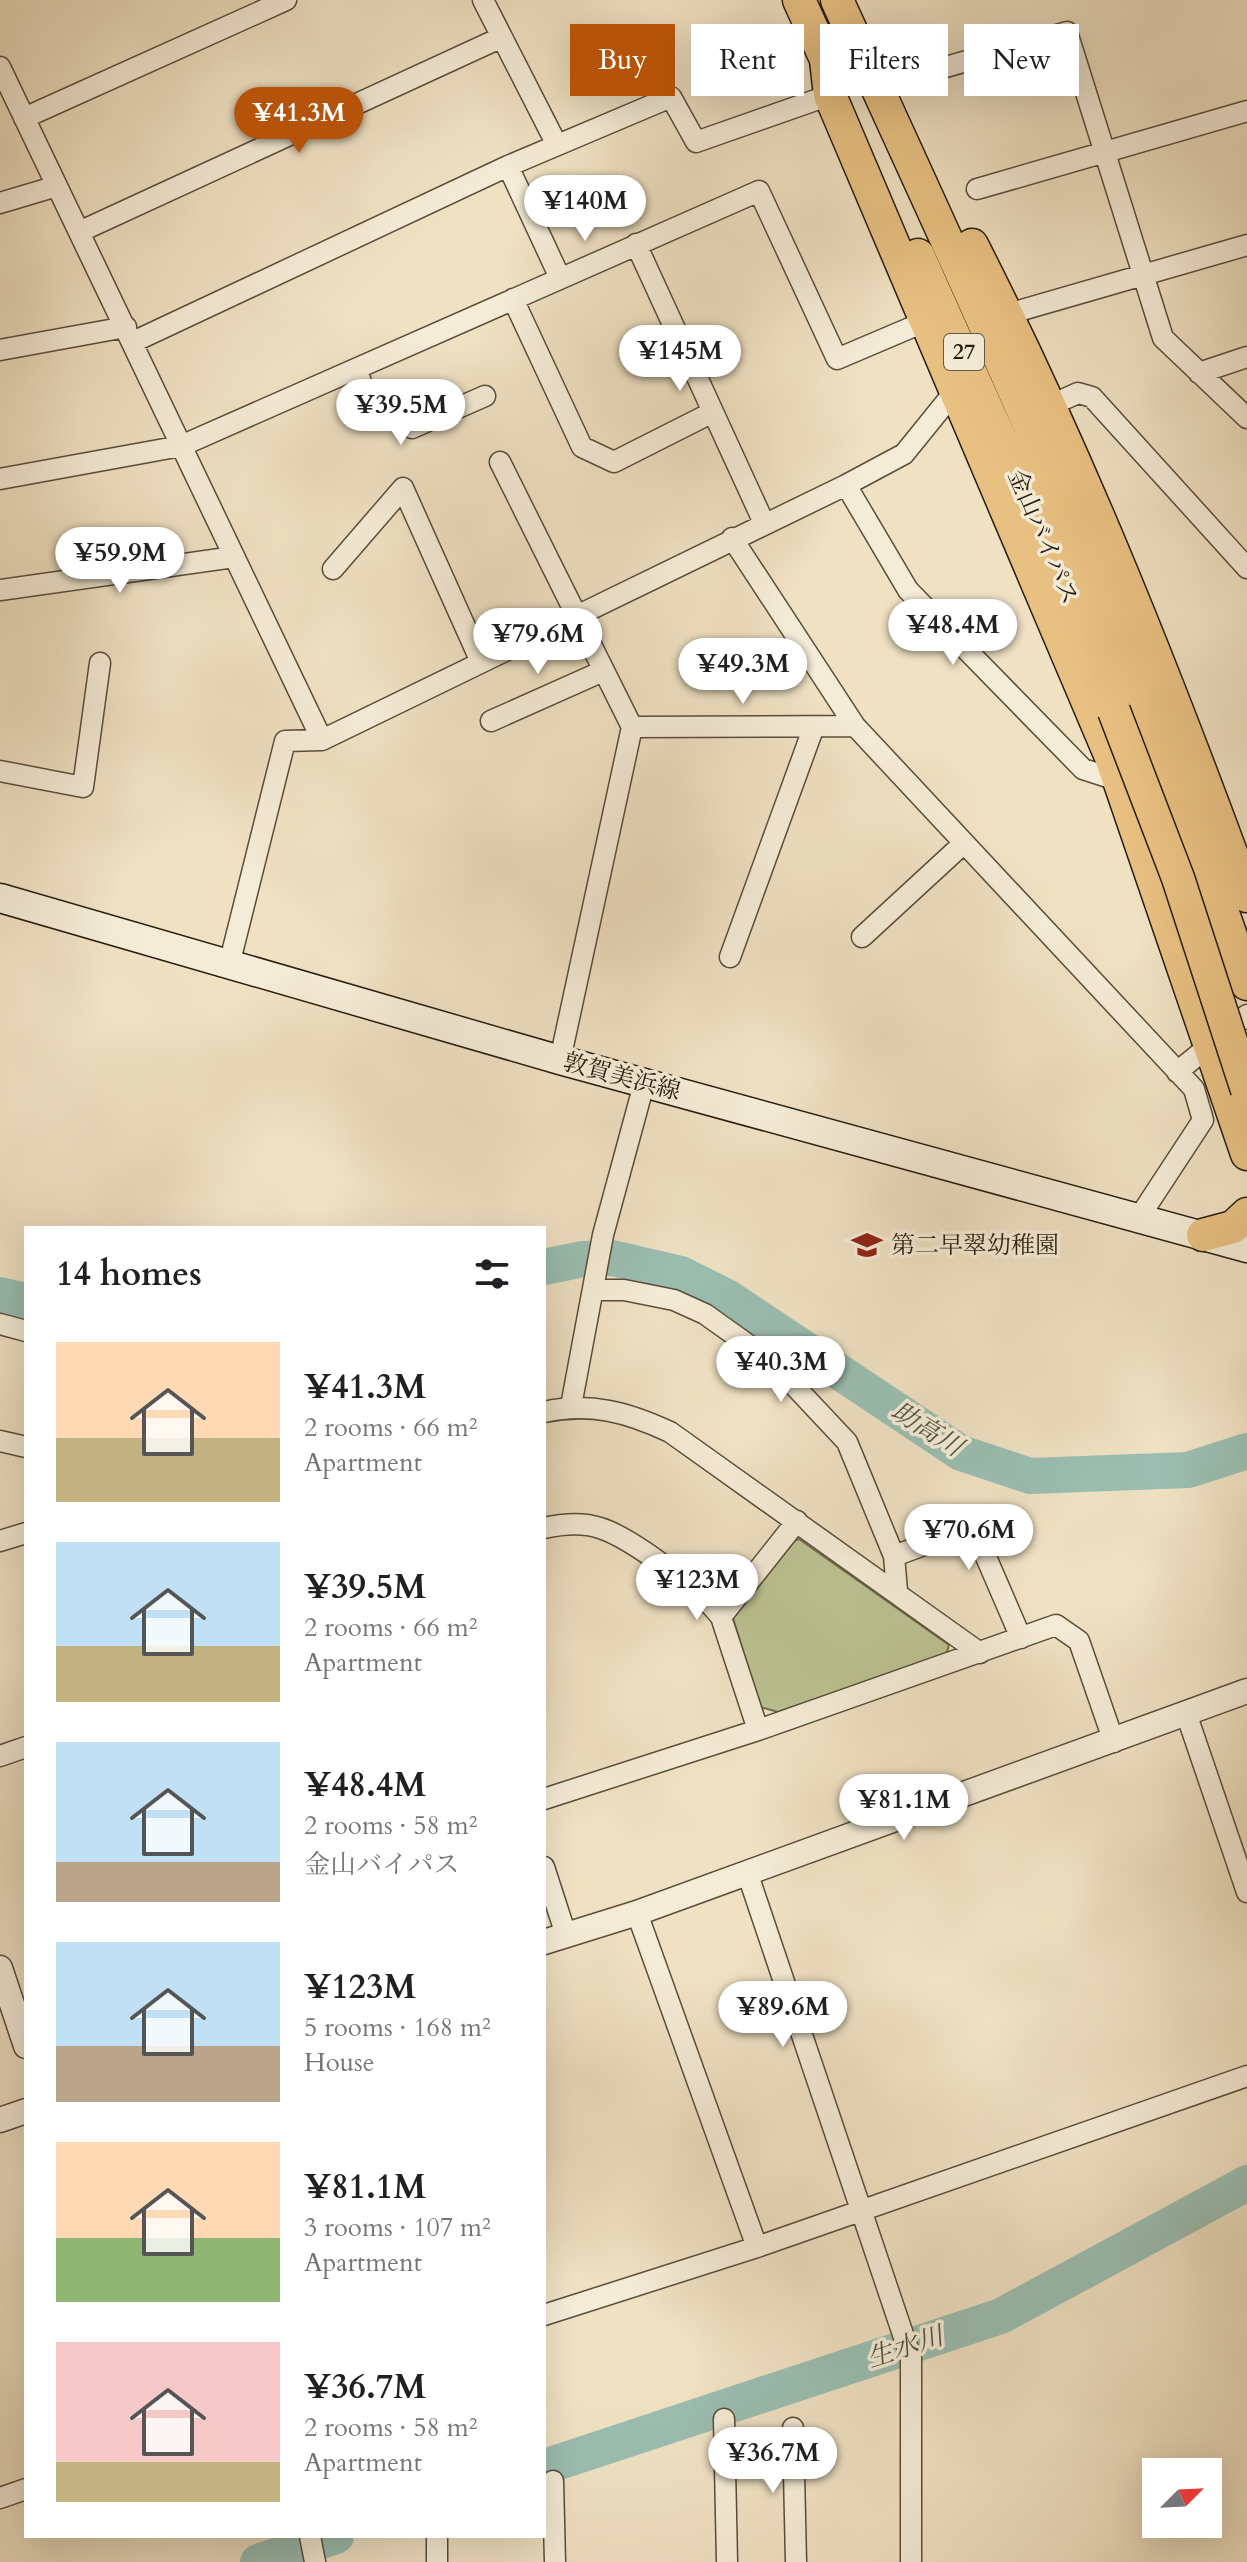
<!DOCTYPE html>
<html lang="en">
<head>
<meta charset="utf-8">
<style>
  :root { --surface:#fff; --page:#f2f2f2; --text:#202124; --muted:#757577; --accent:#b45309 }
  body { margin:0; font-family:Cardo,"Noto Serif JP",serif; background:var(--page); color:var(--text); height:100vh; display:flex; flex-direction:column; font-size:30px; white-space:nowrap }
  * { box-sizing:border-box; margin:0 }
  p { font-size:26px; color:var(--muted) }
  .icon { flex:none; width:44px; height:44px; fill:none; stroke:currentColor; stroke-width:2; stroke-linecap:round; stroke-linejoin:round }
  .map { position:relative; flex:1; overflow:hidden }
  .drawer { position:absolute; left:24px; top:1226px; width:522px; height:1312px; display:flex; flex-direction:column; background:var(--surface); border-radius:0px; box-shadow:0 8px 32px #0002 }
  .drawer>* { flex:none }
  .hud { position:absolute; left:570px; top:24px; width:556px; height:72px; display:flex; gap:16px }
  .needle { width:52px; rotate:66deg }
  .controls { position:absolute; left:1142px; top:2458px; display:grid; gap:16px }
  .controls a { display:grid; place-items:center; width:80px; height:80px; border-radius:0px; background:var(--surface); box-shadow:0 8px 32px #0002; font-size:40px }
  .price { position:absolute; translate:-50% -68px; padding:0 18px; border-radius:28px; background:#fff; color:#222; font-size:26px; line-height:52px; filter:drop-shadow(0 2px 4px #0008) }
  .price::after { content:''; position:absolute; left:50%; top:48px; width:24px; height:18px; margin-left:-12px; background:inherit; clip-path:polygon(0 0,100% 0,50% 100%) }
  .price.selected { background:var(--accent); color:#fff }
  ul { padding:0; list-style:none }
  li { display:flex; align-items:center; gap:24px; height:200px; padding:0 32px }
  li span { display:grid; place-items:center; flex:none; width:224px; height:160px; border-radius:0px; color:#555 }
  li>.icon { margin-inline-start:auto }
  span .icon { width:96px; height:96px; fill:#fffc; stroke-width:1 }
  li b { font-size:34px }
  h2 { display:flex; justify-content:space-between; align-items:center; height:96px; padding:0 32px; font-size:34px }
  .tag { padding:0 28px; border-radius:0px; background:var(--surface); box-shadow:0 8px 32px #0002; font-size:28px; line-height:72px }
  .tag.selected { background:var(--accent); color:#fff }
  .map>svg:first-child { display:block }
  .green { fill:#bbc292; stroke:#716f50; stroke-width:2 }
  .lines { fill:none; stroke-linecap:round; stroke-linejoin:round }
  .river { stroke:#9abeb1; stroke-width:36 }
  .minor-casing { stroke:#594d3b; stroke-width:23 }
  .tertiary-casing { stroke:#594d3b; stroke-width:27 }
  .secondary-casing { stroke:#271c0e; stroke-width:31 }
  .trunk-casing { stroke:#271c0e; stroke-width:35 }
  .minor { stroke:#f5ecd7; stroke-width:20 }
  .tertiary { stroke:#f5ecd7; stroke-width:24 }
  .secondary { stroke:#f5ecd7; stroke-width:28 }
  .trunk { stroke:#e8c081; stroke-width:32 }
  .trunk-bridge-casing { stroke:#271c0e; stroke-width:35; stroke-linecap:butt }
  .trunk-bridge { stroke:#e8c081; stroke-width:32 }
  .labels { text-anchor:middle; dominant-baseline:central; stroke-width:7; stroke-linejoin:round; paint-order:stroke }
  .shield { fill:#f5ecd7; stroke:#655a4a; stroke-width:2 }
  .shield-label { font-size:22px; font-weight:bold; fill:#271c0e }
  .street-label { font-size:24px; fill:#271c0e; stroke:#f5ecd7 }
  .poi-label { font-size:24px; fill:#271c0e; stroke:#f5ecd7; text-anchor:start }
  .water-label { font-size:26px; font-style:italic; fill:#4f5547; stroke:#f5ecd7 }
</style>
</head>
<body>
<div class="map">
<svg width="1247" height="2562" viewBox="0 0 1247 2562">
  <rect width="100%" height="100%" fill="#efe1c2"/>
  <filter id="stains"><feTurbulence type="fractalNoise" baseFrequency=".0025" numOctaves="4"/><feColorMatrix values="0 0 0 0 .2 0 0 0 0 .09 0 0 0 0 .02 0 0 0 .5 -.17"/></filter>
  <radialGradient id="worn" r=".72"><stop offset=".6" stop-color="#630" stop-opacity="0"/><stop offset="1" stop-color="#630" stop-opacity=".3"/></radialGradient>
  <path class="green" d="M799 1539 949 1645 946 1655 778 1712 760 1707 733 1618 788 1543Z"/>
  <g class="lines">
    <path class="river" d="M544 1267 583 1259 612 1258 681 1274 727 1297 961 1453 1030 1476 1188 1470 1247 1451
      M0 1295 26 1301
      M544 2467 1001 2316 1247 2183
      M258 2562 336 2536"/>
    <g class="minor-casing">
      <path id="minor" d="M483 0 557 145
        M0 67 322 740
        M887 84 1067 32 1163 338 1247 418
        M24 118 286 0
        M508 166 560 278
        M977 189 1247 111
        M0 203 57 186
        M79 232 500 38
        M636 244 764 523
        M513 299 582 447 614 462 713 412
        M1008 314 1247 245
        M133 342 508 166 671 97 696 142 830 95
        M0 350 126 327
        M357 371 370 406 412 428 485 396
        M1199 373 1247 357
        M1049 406 1078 393 1092 397 1247 568
        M500 462 632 727 560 1060
        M0 479 181 446 759 191 837 359 924 322
        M846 485 908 590 1083 769 1120 781
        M732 538 855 726 1194 1089 1203 1120 1140 1216
        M333 569 403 488 481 662
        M0 590 234 557
        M491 721 603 671
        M632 727 855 726
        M0 771 83 787 100 663
        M862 937 963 844
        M730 957 813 729
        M229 965 285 741 322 740 846 485 904 454 955 391
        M1177 1072 1247 1015
        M594 1290H624L674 1300 705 1314 771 1361 847 1442 894 1556 897 1591
        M0 1324 26 1331
        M571 1406 603 1235 644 1084
        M544 1412C590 1402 627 1412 670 1432L980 1653
        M0 1441 26 1447
        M544 1528C562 1524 582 1522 600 1528 632 1538 700 1590 721 1617L797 1521
        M0 1541 26 1533
        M894 1556 973 1527 1021 1638
        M721 1617 758 1730
        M1186 1713 1247 1892
        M0 1756 26 1747
        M544 1799 758 1730 1056 1625 1079 1641 1114 1742
        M544 1867 566 1935
        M747 1872 911 2358V2562
        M637 1913 757 2247
        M544 2315 757 2247 1247 2076
        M724 2419 727 2562
        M793 2428 796 2562
        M553 2481 555 2562
        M0 2498 26 2489
        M310 2536 315 2562
        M437 2536V2562"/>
    </g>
    <g class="tertiary-casing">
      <path id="tertiary" d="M544 1942 637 1913 1247 1691
        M0 1968 26 2046
        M0 2120 26 2111"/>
    </g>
    <g class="secondary-casing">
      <path id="secondary" d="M0 898 560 1060 1247 1248"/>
    </g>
    <g class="trunk-casing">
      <path id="trunk" d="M799 0 835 79
        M837 0C985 324 1136 645 1247 984
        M826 60 830 95 1111 757 1247 1154
        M972 245C1079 455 1166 675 1247 896
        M918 255 1063 579 1112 705
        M1203 1235 1233 1227 1247 1214"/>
    </g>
    <use href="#minor" class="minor"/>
    <use href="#tertiary" class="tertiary"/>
    <use href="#secondary" class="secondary"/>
    <use href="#trunk" class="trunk"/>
    <g class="trunk-bridge-casing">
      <path id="trunk-bridge" d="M1114 711 1178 878 1247 1090"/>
    </g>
    <use href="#trunk-bridge" class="trunk-bridge"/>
  </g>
  <defs>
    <g id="school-bare" transform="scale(2.4)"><path d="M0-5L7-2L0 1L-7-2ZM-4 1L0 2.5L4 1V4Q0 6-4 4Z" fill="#8f2418" stroke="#f5ecd7" stroke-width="2.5" paint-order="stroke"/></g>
  </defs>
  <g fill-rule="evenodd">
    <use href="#school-bare" x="867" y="1245"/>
  </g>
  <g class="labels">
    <rect class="shield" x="944" y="334" width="40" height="36" rx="6"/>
    <g class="shield-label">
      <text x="964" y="352">27</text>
    </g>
    <g class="street-label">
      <text transform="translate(1043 537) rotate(67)">金山バイパス</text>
      <text transform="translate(622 1077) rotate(15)">敦賀美浜線</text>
    </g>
    <g class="poi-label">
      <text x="891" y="1245">第二早翠幼稚園</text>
    </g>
    <g class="water-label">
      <text transform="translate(927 1429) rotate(32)">助高川</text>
      <text transform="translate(905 2347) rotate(-18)">生水川</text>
    </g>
  </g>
  <rect width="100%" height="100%" filter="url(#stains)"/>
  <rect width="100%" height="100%" fill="url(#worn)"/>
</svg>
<div class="controls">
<a><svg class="needle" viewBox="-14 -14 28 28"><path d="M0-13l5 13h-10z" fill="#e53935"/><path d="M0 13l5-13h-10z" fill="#757577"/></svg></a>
</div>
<b class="price selected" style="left:299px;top:155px">¥41.3M</b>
<b class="price" style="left:585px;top:243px">¥140M</b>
<b class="price" style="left:680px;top:393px">¥145M</b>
<b class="price" style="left:401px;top:447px">¥39.5M</b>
<b class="price" style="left:120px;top:595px">¥59.9M</b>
<b class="price" style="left:953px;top:667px">¥48.4M</b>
<b class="price" style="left:538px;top:676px">¥79.6M</b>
<b class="price" style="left:743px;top:706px">¥49.3M</b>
<b class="price" style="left:781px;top:1404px">¥40.3M</b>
<b class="price" style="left:969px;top:1572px">¥70.6M</b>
<b class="price" style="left:697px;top:1622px">¥123M</b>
<b class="price" style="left:904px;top:1842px">¥81.1M</b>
<b class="price" style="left:783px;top:2049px">¥89.6M</b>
<b class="price" style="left:773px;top:2495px">¥36.7M</b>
<div class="hud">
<a class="tag selected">Buy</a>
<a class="tag">Rent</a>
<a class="tag">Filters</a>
<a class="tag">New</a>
</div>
<section class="drawer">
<h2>14 homes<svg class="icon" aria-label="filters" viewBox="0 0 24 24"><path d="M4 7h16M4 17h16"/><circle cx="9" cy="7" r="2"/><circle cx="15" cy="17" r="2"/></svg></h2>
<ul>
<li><span style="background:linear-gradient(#ffd9b3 60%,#c2b280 0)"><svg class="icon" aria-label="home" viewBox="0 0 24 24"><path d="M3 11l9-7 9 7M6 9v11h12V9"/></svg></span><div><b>¥41.3M</b><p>2 rooms · 66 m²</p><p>Apartment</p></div></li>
<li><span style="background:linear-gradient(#bfe0f5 65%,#c2b280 0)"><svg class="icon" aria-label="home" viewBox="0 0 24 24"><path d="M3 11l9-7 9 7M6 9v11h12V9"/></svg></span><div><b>¥39.5M</b><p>2 rooms · 66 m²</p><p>Apartment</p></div></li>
<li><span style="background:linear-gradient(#bfe0f5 75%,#b9a48a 0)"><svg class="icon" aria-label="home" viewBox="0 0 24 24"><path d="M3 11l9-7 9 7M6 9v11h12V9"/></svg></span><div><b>¥48.4M</b><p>2 rooms · 58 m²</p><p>金山バイパス</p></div></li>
<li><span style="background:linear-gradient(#bfe0f5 65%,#b9a48a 0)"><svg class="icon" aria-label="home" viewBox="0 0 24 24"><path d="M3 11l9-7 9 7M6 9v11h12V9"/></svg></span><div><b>¥123M</b><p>5 rooms · 168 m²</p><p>House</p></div></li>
<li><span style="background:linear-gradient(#ffd9b3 60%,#8fb573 0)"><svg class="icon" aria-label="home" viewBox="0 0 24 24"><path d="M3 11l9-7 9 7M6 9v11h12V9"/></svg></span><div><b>¥81.1M</b><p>3 rooms · 107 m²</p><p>Apartment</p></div></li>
<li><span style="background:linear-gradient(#f6c9c9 75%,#c2b280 0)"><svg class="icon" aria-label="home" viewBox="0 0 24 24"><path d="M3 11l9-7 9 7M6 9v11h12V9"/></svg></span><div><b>¥36.7M</b><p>2 rooms · 58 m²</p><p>Apartment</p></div></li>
</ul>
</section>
</div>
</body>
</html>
